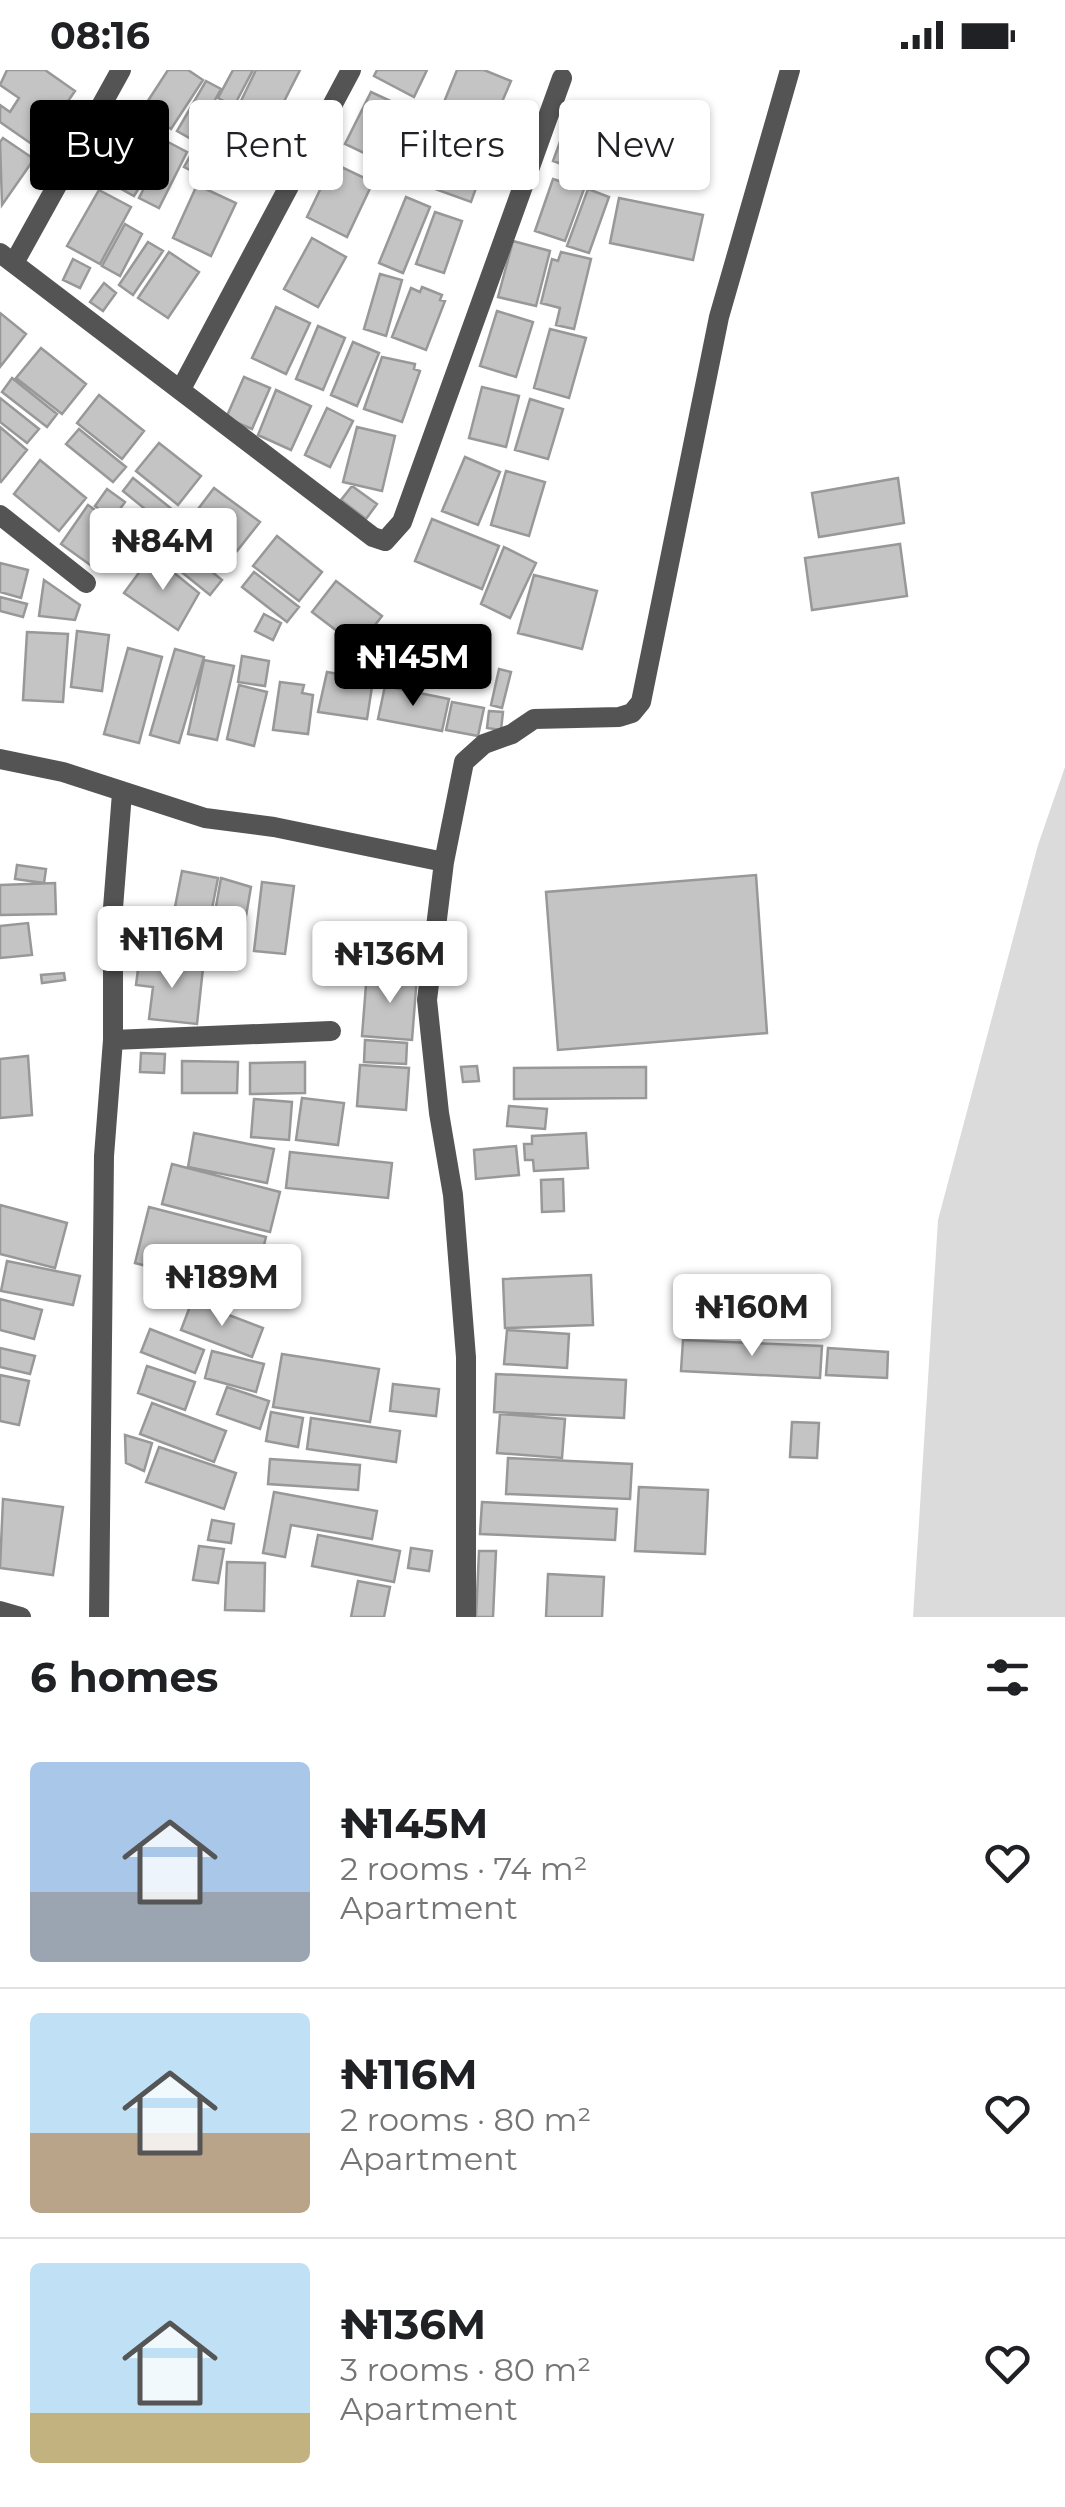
<!DOCTYPE html>
<html lang="en">
<head>
<meta charset="utf-8">
<style>
  :root { --surface:#fff; --page:#f2f2f2; --text:#202124; --muted:#757577; --line:#e0e0e0; --accent:#000 }
  body { margin:0; font-family:Montserrat,sans-serif; background:var(--page); color:var(--text); height:100vh; display:flex; flex-direction:column; font-size:38px; white-space:nowrap }
  * { box-sizing:border-box; margin:0 }
  p { font-size:32px; color:var(--muted) }
  .icon { flex:none; width:55px; height:55px; fill:none; stroke:currentColor; stroke-width:2; stroke-linecap:round; stroke-linejoin:round }
  .map { position:relative; height:1547px; overflow:hidden }
  .sheet { display:flex; flex-direction:column; background:var(--surface); flex:1 }
  .sheet>* { flex:none }
  .guide { position:absolute; left:30px; top:30px; width:1005px; height:90px; display:flex; gap:20px }
  .price { position:absolute; translate:-50% -85px; padding:0 22px; border-radius:10px; background:#fff; color:#222; font-size:32px; line-height:65px; filter:drop-shadow(0 2px 5px #0008) }
  .price::after { content:''; position:absolute; left:50%; top:60px; width:30px; height:22px; margin-left:-15px; background:inherit; clip-path:polygon(0 0,100% 0,50% 100%) }
  .price.current { background:var(--accent); color:#fff }
  ul { padding:0; list-style:none }
  li { display:flex; align-items:center; gap:30px; height:250px; padding:0 30px }
  li+li { border-top:2px solid var(--line) }
  li span { display:grid; place-items:center; flex:none; width:280px; height:200px; border-radius:10px; color:#555 }
  li>.icon { margin-inline-start:auto }
  span .icon { width:120px; height:120px; fill:#fffc; stroke-width:1 }
  li b { font-size:42px }
  h2 { display:flex; justify-content:space-between; align-items:center; height:120px; padding:0 30px; font-size:42px }
  .chip { padding:0 35px; border-radius:10px; background:var(--surface); box-shadow:0 2px 8px #0004; font-size:35px; line-height:90px }
  .chip.current { background:var(--accent); color:#fff }
  .status { display:flex; justify-content:space-between; align-items:center; height:70px; padding:0 50px; background:var(--surface); direction:ltr }
  .status svg { height:28px; fill:currentColor }
  .map>svg:first-child { display:block }
  .green { fill:#dbdbdb }
  .building { fill:#c4c4c4; stroke:#989898; stroke-width:2.5 }
  .lines { fill:none; stroke-linecap:round; stroke-linejoin:round }
  .minor { stroke:#545454; stroke-width:20 }
</style>
</head>
<body>
<div class="status"><b>08:16</b><svg viewBox="0 0 49 12"><path d="M0 12V9h3v3zM5 12V6h3v6zM10 12V3h3v9zM15 12V0h3v12zM26 1h20v11H26zM47 4h2v5h-2z"/></svg></div>
<div class="map">
<svg width="1065" height="1547" viewBox="0 0 1065 1547">
  <rect width="100%" height="100%" fill="#fff"/>
  <path class="green" d="M1065 697V1547H913L938 1150 1038 775Z"/>
  <path class="building" d="M7 0H45L75 21 36 77 0 52V35L10 42 19 28 0 15Z
    M168 0H188L203 10 171 59 142 40Z
    M233 0H253L234 36 218 28Z
    M256 0H300L274 51 240 33Z
    M377 0H427L414 27 374 6Z
    M457 0H484L511 11 489 62 440 42Z
    M206 11 221 19 193 70 177 61Z
    M371 22 408 39 383 92 345 74Z
    M220 33 239 44 204 107 184 97Z
    M573 36 609 49 589 104 553 91Z
    M612 49 630 56 609 118 590 112Z
    M241 50 272 69 242 116 211 97Z
    M131 53 167 73 134 126 96 105 104 88 113 91Z
    M433 58 490 79 471 132 413 111Z
    M3 68 34 89 2 135 0 72Z
    M168 72 187 82 159 138 139 128Z
    M333 93 373 112 347 167 307 147Z
    M553 109 584 119 565 171 535 161Z
    M197 115 236 133 211 186 173 168Z
    M588 119 609 127 589 183 567 176Z
    M99 120 131 137 100 194 67 176Z
    M406 127 430 137 403 203 379 193Z
    M619 128 703 145 693 190 610 173Z
    M435 142 462 151 444 203 416 194Z
    M125 154 142 164 120 206 102 196Z
    M312 168 346 187 318 237 284 219Z
    M513 171 550 181 536 236 498 227Z
    M148 172 163 181 133 225 119 215Z
    M169 182 199 202 168 248 138 228Z
    M561 182 591 189 574 259 556 255 560 238 541 233 552 189 558 191Z
    M73 189 90 198 80 218 63 210Z
    M380 204 402 210 386 266 364 259Z
    M104 213 116 223 103 241 90 232Z
    M422 217 442 225 440 230 445 231 426 280 392 267 411 218 420 222Z
    M276 237 310 253 286 304 252 288Z
    M497 241 533 252 516 307 480 296Z
    M0 243 26 264 0 297Z
    M318 256 345 268 323 320 296 309Z
    M550 259 586 268 569 328 534 318Z
    M353 272 379 283 357 336 331 325Z
    M41 278 86 314 62 344 16 308Z
    M382 287 415 294 414 299 420 301 402 352 364 339Z
    M244 307 270 318 252 359 226 348Z
    M12 308 57 344 47 357 2 322Z
    M482 317 519 326 506 377 469 368Z
    M276 320 311 336 291 380 258 365Z
    M99 325 144 361 122 389 77 353Z
    M0 328 39 359 27 373 0 352Z
    M530 329 563 339 548 389 515 380Z
    M327 338 353 351 330 397 305 385Z
    M0 357 27 380 1 412 0 411Z
    M357 357 395 366 382 421 343 412Z
    M79 359 126 397 113 412 66 374Z
    M159 373 201 406 178 435 136 401Z
    M465 387 500 402 478 455 442 441Z
    M40 390 86 428 59 461 14 424Z
    M506 401 545 412 529 466 491 455Z
    M133 408 183 448 172 461 123 421Z
    M898 408 904 453 819 467 812 423Z
    M352 416 377 434 366 449 341 430Z
    M214 418 260 452 237 481 192 447Z
    M107 419 125 432 112 450 95 436Z
    M88 435 139 471 119 498 104 488 96 499 61 474Z
    M432 449 499 476 482 519 415 491Z
    M194 454 234 485 222 501 181 470Z
    M277 466 322 502 299 531 253 496Z
    M170 468 222 510 210 525 158 483Z
    M900 474 907 526 812 540 805 488Z
    M504 477 536 493 510 548 481 534Z
    M152 485 199 523 178 560 124 523Z
    M0 493 28 500 21 528 0 522Z
    M254 502 299 537 287 552 242 517Z
    M534 505 597 521 582 579 518 563Z
    M44 510 80 535 75 550 39 546Z
    M336 511 382 546 358 577 312 542Z
    M0 527 27 534 23 547 0 541Z
    M264 544 281 553 273 570 255 561Z
    M77 561 109 565 102 621 71 617Z
    M27 562 68 564 63 632 23 630Z
    M128 578 162 587 139 673 104 664Z
    M175 579 204 587 179 673 150 665Z
    M242 586 269 591 265 616 238 612Z
    M204 590 234 596 217 670 188 664Z
    M499 599 511 602 502 638 491 635Z
    M327 602 373 610 367 649 318 642Z
    M280 612 304 615 302 623 313 625 308 664 273 660Z
    M239 615 267 622 254 676 227 669Z
    M385 616 449 629 442 661 378 649Z
    M452 632 484 638 478 666 446 660Z
    M489 641 503 642 501 660 487 658Z
    M17 795 46 799 44 813 15 809Z
    M182 801 218 808 204 880 168 873Z
    M756 805 767 963 558 980 546 822Z
    M221 808 251 817 240 881 209 876Z
    M262 812 294 816 285 884 254 881Z
    M55 813 56 844 0 845V815Z
    M28 853 32 885 0 888V856Z
    M139 892 203 898 197 954 149 949 153 917 136 915Z
    M367 902 417 906 412 970 362 966Z
    M64 903 65 910 42 913 41 905Z
    M365 970 407 973 406 994 364 992Z
    M141 983 165 984 164 1003 140 1002Z
    M28 986 32 1045 0 1048V989Z
    M182 991 238 992 237 1023H182Z
    M305 992V1023L250 1024V993Z
    M360 995 409 998 406 1040 357 1036Z
    M477 996 479 1011 463 1012 461 997Z
    M646 997V1028L514 1029V998Z
    M302 1028 344 1033 338 1075 296 1070Z
    M254 1029 292 1032 289 1070 251 1067Z
    M509 1036 547 1039 545 1059 507 1056Z
    M194 1063 274 1079 267 1113 188 1097Z
    M586 1063 588 1098 534 1101 533 1090H525L524 1074H532V1066Z
    M516 1076 519 1105 476 1109 474 1080Z
    M290 1082 392 1093 388 1128 286 1118Z
    M172 1094 280 1122 270 1162 162 1134Z
    M563 1109 564 1141 542 1142 541 1110Z
    M0 1135 67 1153 55 1198 0 1184Z
    M149 1137 266 1167 252 1223 135 1193Z
    M7 1191 80 1206 73 1235 1 1221Z
    M591 1205 593 1255 505 1258 503 1209Z
    M0 1229 42 1240 34 1269 0 1260Z
    M192 1231 263 1258 252 1287 181 1260Z
    M150 1259 204 1280 195 1303 141 1282Z
    M507 1260 569 1264 567 1298 504 1294Z
    M683 1270 822 1276 820 1308 681 1301Z
    M0 1278 35 1286 30 1304 0 1297Z
    M828 1278 888 1282 887 1308 826 1305Z
    M212 1281 264 1294 256 1322 205 1308Z
    M282 1284 379 1299 370 1352 273 1337Z
    M147 1296 195 1312 185 1340 138 1323Z
    M496 1304 626 1310 624 1348 494 1342Z
    M0 1305 29 1311 19 1355 0 1351Z
    M393 1314 439 1319 436 1346 390 1341Z
    M227 1317 269 1331 260 1359 217 1344Z
    M152 1333 226 1361 214 1392 140 1364Z
    M271 1342 303 1348 298 1377 266 1371Z
    M500 1344 565 1349 562 1388 497 1383Z
    M311 1348 400 1361 396 1392 307 1379Z
    M792 1352 819 1353 817 1388 790 1387Z
    M125 1365 152 1373 144 1401 126 1393Z
    M159 1377 236 1403 224 1439 146 1412Z
    M508 1388 632 1394 630 1429 506 1424Z
    M270 1389 360 1395 358 1420 268 1414Z
    M639 1417 708 1420 705 1484 635 1481Z
    M274 1422 377 1441 372 1469 291 1455 285 1487 263 1483Z
    M3 1429 63 1437 53 1505 0 1498Z
    M482 1432 617 1439 615 1470 480 1464Z
    M212 1450 234 1454 231 1473 208 1470Z
    M318 1465 400 1481 394 1512 312 1496Z
    M199 1476 224 1479 218 1513 193 1510Z
    M411 1478 432 1481 429 1501 408 1498Z
    M479 1481H496L493 1547H476Z
    M227 1492 265 1493 264 1541 225 1540Z
    M548 1504 604 1507 602 1547H546Z
    M358 1511 390 1517 384 1547H351Z"/>
  <g class="lines">
    <path class="minor" d="M0 183 373 467 385 471 402 452 562 8
      M14 193 121 0
      M181 319 351 0
      M0 445 86 513
      M0 689 63 702 205 748 274 757 444 792 427 930 439 1043 453 1125 466 1287V1547
      M444 792 464 692 484 674 512 664 534 649 619 647 632 643 641 632 719 247 790 0
      M113 970 331 961
      M0 1541 21 1547
      M99 1547 104 1086 113 970V838L122 723"/>
  </g>
</svg>
<b class="price" style="left:163px;top:523px">₦84M</b>
<b class="price current" style="left:413px;top:639px">₦145M</b>
<b class="price" style="left:172px;top:921px">₦116M</b>
<b class="price" style="left:390px;top:936px">₦136M</b>
<b class="price" style="left:222px;top:1259px">₦189M</b>
<b class="price" style="left:752px;top:1289px">₦160M</b>
<div class="guide">
<a class="chip current">Buy</a>
<a class="chip">Rent</a>
<a class="chip">Filters</a>
<a class="chip">New</a>
</div>
</div>
<section class="sheet">
<h2>6 homes<svg class="icon" aria-label="filters" viewBox="0 0 24 24"><path d="M4 7h16M4 17h16"/><circle cx="9" cy="7" r="2"/><circle cx="15" cy="17" r="2"/></svg></h2>
<ul>
<li><span style="background:linear-gradient(#a9c7e8 65%,#9aa5b1 0)"><svg class="icon" aria-label="home" viewBox="0 0 24 24"><path d="M3 11l9-7 9 7M6 9v11h12V9"/></svg></span><div><b>₦145M</b><p>2 rooms · 74 m²</p><p>Apartment</p></div><svg class="icon" aria-label="heart" viewBox="0 0 24 24"><path d="M12 20l-8-8c-3-5 5-10 8-4 3-6 11-1 8 4z"/></svg></li>
<li><span style="background:linear-gradient(#bfe0f5 60%,#b9a48a 0)"><svg class="icon" aria-label="home" viewBox="0 0 24 24"><path d="M3 11l9-7 9 7M6 9v11h12V9"/></svg></span><div><b>₦116M</b><p>2 rooms · 80 m²</p><p>Apartment</p></div><svg class="icon" aria-label="heart" viewBox="0 0 24 24"><path d="M12 20l-8-8c-3-5 5-10 8-4 3-6 11-1 8 4z"/></svg></li>
<li><span style="background:linear-gradient(#bfe0f5 75%,#c2b280 0)"><svg class="icon" aria-label="home" viewBox="0 0 24 24"><path d="M3 11l9-7 9 7M6 9v11h12V9"/></svg></span><div><b>₦136M</b><p>3 rooms · 80 m²</p><p>Apartment</p></div><svg class="icon" aria-label="heart" viewBox="0 0 24 24"><path d="M12 20l-8-8c-3-5 5-10 8-4 3-6 11-1 8 4z"/></svg></li>
</ul>
</section>
</body>
</html>
